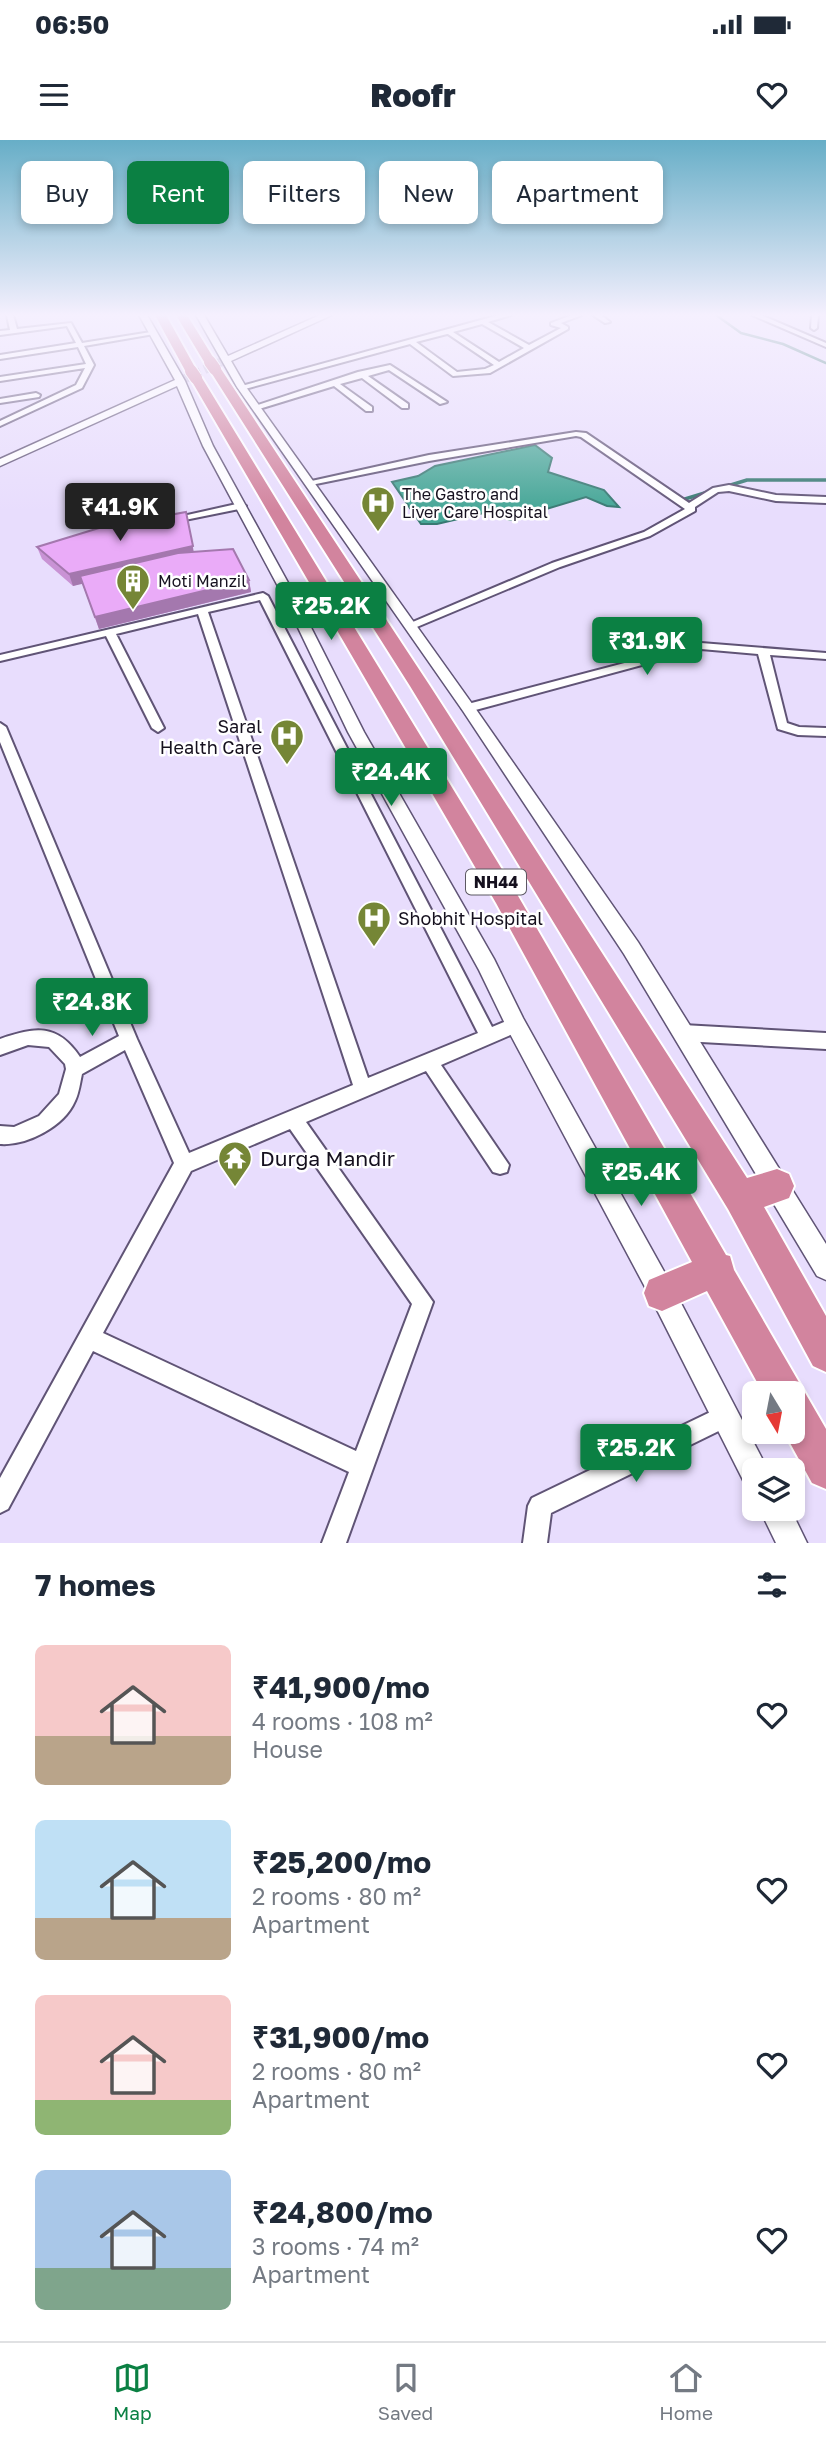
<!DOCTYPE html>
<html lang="en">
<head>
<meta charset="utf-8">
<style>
  :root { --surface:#fff; --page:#f2f2f3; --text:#1f2937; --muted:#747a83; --line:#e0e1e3; --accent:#0b8043 }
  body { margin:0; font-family:"Golos Text",sans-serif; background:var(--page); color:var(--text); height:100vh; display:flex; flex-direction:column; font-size:26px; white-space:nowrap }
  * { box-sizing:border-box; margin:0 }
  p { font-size:23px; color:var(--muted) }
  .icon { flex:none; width:38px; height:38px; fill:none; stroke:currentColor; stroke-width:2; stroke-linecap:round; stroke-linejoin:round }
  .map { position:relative; height:1403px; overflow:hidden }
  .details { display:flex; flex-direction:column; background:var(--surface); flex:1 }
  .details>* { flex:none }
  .top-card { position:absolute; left:21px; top:21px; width:784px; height:63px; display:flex; gap:14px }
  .needle { width:46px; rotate:170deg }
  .controls { position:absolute; left:742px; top:1241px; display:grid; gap:14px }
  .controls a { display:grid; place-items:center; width:63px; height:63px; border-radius:10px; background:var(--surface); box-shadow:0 4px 10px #0003; font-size:35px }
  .price { position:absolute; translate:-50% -60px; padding:0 16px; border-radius:7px; background:var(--accent); color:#fff; font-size:23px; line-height:46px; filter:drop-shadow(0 2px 4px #0008) }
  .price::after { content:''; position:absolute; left:50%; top:42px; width:21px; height:16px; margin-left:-10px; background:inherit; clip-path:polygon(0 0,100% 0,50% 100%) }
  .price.active { background:#222; color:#fff }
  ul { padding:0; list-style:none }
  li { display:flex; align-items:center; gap:21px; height:175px; padding:0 35px }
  li span { display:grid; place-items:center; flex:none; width:196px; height:140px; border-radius:10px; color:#555 }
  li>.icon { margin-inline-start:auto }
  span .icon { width:84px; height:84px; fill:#fffc; stroke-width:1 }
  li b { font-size:30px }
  h2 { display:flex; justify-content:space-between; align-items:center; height:84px; padding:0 35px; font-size:30px }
  .chip { padding:0 24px; border-radius:10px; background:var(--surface); box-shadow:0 4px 10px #0003; font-size:24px; line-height:63px }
  .chip.active { background:var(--accent); color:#fff }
  .status { display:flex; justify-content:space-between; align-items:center; height:49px; padding:0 35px; background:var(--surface); direction:ltr }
  .status svg { height:19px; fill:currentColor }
  header { display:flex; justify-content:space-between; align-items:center; height:91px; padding:0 35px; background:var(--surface); font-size:32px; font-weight:800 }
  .menu { display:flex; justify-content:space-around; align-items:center; height:98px; border-top:2px solid var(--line); background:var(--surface); font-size:19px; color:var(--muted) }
  .menu a { display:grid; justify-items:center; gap:4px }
  .menu .active { color:var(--accent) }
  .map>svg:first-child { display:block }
  .water { fill:#45a696; stroke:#377972; stroke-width:2 }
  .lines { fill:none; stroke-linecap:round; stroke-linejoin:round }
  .stream-far1 { stroke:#377972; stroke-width:2.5 }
  .stream { stroke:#377972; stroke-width:3.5 }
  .tertiary-tunnel { stroke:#c8bedc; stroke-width:9; stroke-dasharray:9 4.5; stroke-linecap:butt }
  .minor-casing { stroke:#605476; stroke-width:4 }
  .tertiary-casing { stroke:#605476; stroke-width:3 }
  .trunk-casing { stroke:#fff; stroke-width:4 }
  .minor { fill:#fff; fill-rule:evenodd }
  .tertiary { fill:#fff; fill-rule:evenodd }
  .trunk { fill:#d2849e; fill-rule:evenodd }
  .trunk-bridge-casing { stroke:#fff; stroke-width:14; stroke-linecap:butt }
  .trunk-bridge { stroke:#d2849e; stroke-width:12 }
  .wall { fill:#c993d5 }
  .shaded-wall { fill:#a478ae }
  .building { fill:#eaabf8; stroke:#a478ae; stroke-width:2 }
  .labels { text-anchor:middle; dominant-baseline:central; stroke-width:5; stroke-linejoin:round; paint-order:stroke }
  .far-poi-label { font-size:16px; fill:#15101e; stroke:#fff; text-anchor:start }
  .shield { fill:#fff; stroke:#5b5862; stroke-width:2 }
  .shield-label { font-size:16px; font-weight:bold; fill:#15101e }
  .poi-label { font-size:18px; fill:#15101e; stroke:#fff; text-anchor:end }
  .near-poi-label { font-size:21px; fill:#15101e; stroke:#fff; text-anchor:start }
</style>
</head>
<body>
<div class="status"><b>06:50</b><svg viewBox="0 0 49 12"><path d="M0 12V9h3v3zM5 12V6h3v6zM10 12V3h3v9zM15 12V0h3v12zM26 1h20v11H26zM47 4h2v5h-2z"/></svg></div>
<header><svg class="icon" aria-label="menu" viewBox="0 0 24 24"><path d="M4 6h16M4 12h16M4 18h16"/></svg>Roofr<svg class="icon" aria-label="heart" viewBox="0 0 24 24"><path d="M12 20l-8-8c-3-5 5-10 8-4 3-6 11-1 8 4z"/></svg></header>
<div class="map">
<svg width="826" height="1403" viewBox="0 0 826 1403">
  <rect width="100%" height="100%" fill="#e8ddfd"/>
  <path class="water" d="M535 305 552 318 548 332 604 350 619 367 607 366 586 357 510 380 488 372 437 384H421L392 342 418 336 435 326Z"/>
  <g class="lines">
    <path class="stream-far1" d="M716 175 741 193 783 204 826 223"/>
    <path class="stream" d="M685 359 747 340H826"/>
    <path class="tertiary-tunnel" d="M180 241 225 220"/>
    <g class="minor-casing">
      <path id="minor" d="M7 175H13L17 189 71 183 82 203 151 192 154 194 84 206 94 225 82 248 0 286V281L76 245 85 228 0 241V237L86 224 78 207 0 219V215L76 203 67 186 0 195V191L10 190Z
        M499 175H511L488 182 529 205 561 188 551 185V183L572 175H582L561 183 568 187V189L490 233 453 236 410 204 245 249 238 247ZM482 184 524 208 499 222 453 192ZM447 194H448L494 225 485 229 457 232 416 202Z
        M593 175H601L610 182 605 183Z
        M752 175H761L826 203V207Z
        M812 175H818L817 188 814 190 811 188Z
        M390 225 447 262 440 264 389 230 368 236 408 264V268H402L362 238 340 244 372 267V271H366L334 246 259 269 252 267 358 232Z
        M36 253 40 255 39 257 0 263V259Z
        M576 292 586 293 689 363 713 348 729 345 776 355 826 357V363L776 361 729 351 718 352 695 367V371L650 396 560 427 412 489 408 488V484L552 423 644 392 685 369 581 297 576 296 429 321 311 345 307 342 429 315Z
        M241 363 246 366 244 368 170 383 165 380Z
        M263 453 268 456 492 887 516 877 522 880 524 885 522 890 441 925 509 1025 507 1032 500 1034 493 1032 426 931 306 982 433 1162 346 1403H322L349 1332 93 1211 8 1369 0 1373V1338L174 1023 125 910 82 934C80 943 79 953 75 961 64 987 26 1006 0 1004V986L14 987 39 976 59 954 66 929 65 924 49 907 28 905 0 915V899C35 887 57 883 80 917L119 896 0 602V583L6 587 137 899 189 1013 353 945 198 474 116 494 164 588 158 592 152 588 106 496 0 521V515ZM260 460 478 893 368 938 208 472ZM290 989 412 1164 356 1311 103 1193 191 1031Z
        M701 503 826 513V519L770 515 787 583 799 587 826 588V596L798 595 778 589 758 514 701 509 468 572 462 568 464 565Z
        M683 885 826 893V909L683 901 677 898 675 893 677 888Z
        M725 1265 733 1268 736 1276 733 1284 551 1373 547 1403H523L528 1366 532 1358Z"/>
    </g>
    <g class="tertiary-casing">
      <path id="tertiary" d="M139 175H147L185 241 213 306 292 450 364 592 494 819 523 878 671 1144 768 1330H754V1346L744 1342 653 1162 509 892 479 830 348 592 280 450 203 306 177 246 0 326V319L175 240Z
        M196 175H204L228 216 320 175H332L231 221 246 247 473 565 638 802 826 1104V1140L817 1136 624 814 463 571 237 247Z
        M759 1368H790L807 1403H776Z"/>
    </g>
    <g class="trunk-casing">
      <path id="trunk" d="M155 175H166L197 231 195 234H187Z
        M176 175H187L216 222 214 225H206Z
        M215 225 221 229 430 546 747 1038 777 1029 789 1034 794 1046 789 1058 764 1067 826 1176V1232L813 1226 728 1069 410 546 209 229Z
        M196 234 202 238 514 749 726 1115 730 1116 734 1130 826 1289V1349L812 1343 784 1292H793V1253H763L707 1151 662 1171 649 1166 644 1153 649 1140 692 1122 496 763 190 238Z"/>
    </g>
    <use href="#minor" class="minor"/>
    <use href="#tertiary" class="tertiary"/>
    <use href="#trunk" class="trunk"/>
    <g class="trunk-bridge-casing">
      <path id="trunk-bridge" d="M210 222 215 229
        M191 231 196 238"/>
    </g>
    <use href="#trunk-bridge" class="trunk-bridge"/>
  </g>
  <path class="wall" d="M37 407 194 412 249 440 251 452 99 489 82 443 73 446 42 419Z"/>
  <path class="shaded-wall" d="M186 372 195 418 73 446 69 434Z
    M249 440 251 452 99 489 95 477Z"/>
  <path class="building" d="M186 372 193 406 69 434 37 407 99 388Z
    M233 409 249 440 95 477 80 436 178 413Z"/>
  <linearGradient id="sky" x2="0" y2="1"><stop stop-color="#67aec7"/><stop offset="0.47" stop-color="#f5f0fe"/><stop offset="1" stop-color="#f5f0fe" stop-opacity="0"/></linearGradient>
  <rect width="826" height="372" fill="url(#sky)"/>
  <defs>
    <g id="hospital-pin" transform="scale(1.75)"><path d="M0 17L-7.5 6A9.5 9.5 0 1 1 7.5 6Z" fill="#758636" stroke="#fff"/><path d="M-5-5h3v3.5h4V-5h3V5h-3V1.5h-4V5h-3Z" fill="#fff"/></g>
    <g id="building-pin" transform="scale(1.75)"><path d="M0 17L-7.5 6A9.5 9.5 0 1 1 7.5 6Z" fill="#758636" stroke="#fff"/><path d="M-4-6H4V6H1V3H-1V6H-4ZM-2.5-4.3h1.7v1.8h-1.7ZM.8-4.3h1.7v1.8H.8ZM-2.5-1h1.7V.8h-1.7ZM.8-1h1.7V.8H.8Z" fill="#fff"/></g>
    <g id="temple-pin" transform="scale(1.75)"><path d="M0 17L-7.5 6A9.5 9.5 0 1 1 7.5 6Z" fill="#758636" stroke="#fff"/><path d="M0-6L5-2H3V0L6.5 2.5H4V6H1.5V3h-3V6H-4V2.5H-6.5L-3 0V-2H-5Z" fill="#fff"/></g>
  </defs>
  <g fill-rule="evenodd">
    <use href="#hospital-pin" x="378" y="363"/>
    <use href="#building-pin" x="133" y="441"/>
    <use href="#hospital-pin" x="287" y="596"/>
    <use href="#hospital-pin" x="374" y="778"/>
    <use href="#temple-pin" x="235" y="1018"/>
  </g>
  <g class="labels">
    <g class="far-poi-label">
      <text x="402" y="354">The Gastro and<tspan x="402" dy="18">Liver Care Hospital</tspan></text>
      <text x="158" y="441">Moti Manzil</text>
    </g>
    <rect class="shield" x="466" y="729.5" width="60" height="25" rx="5"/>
    <g class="shield-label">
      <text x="496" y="742">NH44</text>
    </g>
    <g class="poi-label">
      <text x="262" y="586">Saral<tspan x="262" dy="21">Health Care</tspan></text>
      <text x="398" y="778" text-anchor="start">Shobhit Hospital</text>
    </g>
    <g class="near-poi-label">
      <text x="260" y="1018">Durga Mandir</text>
    </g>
  </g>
</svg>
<div class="controls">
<a><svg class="needle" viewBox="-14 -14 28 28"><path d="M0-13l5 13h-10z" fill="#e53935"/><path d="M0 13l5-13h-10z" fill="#747a83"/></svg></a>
<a><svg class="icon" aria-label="layers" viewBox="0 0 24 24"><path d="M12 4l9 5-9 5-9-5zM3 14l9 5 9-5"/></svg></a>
</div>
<b class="price active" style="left:120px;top:403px">₹41.9K</b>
<b class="price" style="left:331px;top:502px">₹25.2K</b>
<b class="price" style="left:647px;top:537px">₹31.9K</b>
<b class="price" style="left:391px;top:668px">₹24.4K</b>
<b class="price" style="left:92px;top:898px">₹24.8K</b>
<b class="price" style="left:641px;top:1068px">₹25.4K</b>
<b class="price" style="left:636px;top:1344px">₹25.2K</b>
<div class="top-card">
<a class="chip">Buy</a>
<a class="chip active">Rent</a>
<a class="chip">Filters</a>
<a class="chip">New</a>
<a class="chip">Apartment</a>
</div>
</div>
<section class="details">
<h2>7 homes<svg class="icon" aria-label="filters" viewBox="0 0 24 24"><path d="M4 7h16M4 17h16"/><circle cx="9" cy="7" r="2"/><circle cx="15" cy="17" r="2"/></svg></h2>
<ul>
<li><span style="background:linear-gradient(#f6c9c9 65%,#b9a48a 0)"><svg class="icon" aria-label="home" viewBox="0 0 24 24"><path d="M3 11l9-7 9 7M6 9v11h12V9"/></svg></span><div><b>₹41,900/mo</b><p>4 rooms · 108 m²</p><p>House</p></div><svg class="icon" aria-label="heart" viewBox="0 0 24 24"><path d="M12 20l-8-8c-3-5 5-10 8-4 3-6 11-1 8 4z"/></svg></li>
<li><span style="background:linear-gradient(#bfe0f5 70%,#b9a48a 0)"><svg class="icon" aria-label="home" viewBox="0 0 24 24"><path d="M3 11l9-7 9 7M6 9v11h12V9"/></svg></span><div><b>₹25,200/mo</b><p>2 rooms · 80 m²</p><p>Apartment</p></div><svg class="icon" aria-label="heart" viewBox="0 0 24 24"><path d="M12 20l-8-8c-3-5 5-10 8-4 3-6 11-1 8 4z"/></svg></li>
<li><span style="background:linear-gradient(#f6c9c9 75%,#8fb573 0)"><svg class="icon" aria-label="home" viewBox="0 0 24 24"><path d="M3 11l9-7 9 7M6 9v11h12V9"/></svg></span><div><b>₹31,900/mo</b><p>2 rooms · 80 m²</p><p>Apartment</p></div><svg class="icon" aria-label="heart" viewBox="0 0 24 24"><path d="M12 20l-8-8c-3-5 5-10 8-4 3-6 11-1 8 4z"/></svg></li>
<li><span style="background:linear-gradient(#a9c7e8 70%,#7fa58c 0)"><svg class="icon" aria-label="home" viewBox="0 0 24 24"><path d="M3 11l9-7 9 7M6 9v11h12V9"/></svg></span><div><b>₹24,800/mo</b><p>3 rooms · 74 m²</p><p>Apartment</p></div><svg class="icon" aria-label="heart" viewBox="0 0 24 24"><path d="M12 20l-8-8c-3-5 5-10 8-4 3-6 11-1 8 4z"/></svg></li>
</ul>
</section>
<nav class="menu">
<a class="active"><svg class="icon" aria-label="map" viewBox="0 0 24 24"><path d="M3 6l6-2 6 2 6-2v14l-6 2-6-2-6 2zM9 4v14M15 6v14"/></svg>Map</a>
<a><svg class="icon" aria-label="saved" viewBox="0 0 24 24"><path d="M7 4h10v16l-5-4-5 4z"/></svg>Saved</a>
<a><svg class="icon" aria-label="home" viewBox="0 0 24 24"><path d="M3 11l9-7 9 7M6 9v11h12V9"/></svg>Home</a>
</nav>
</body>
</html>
